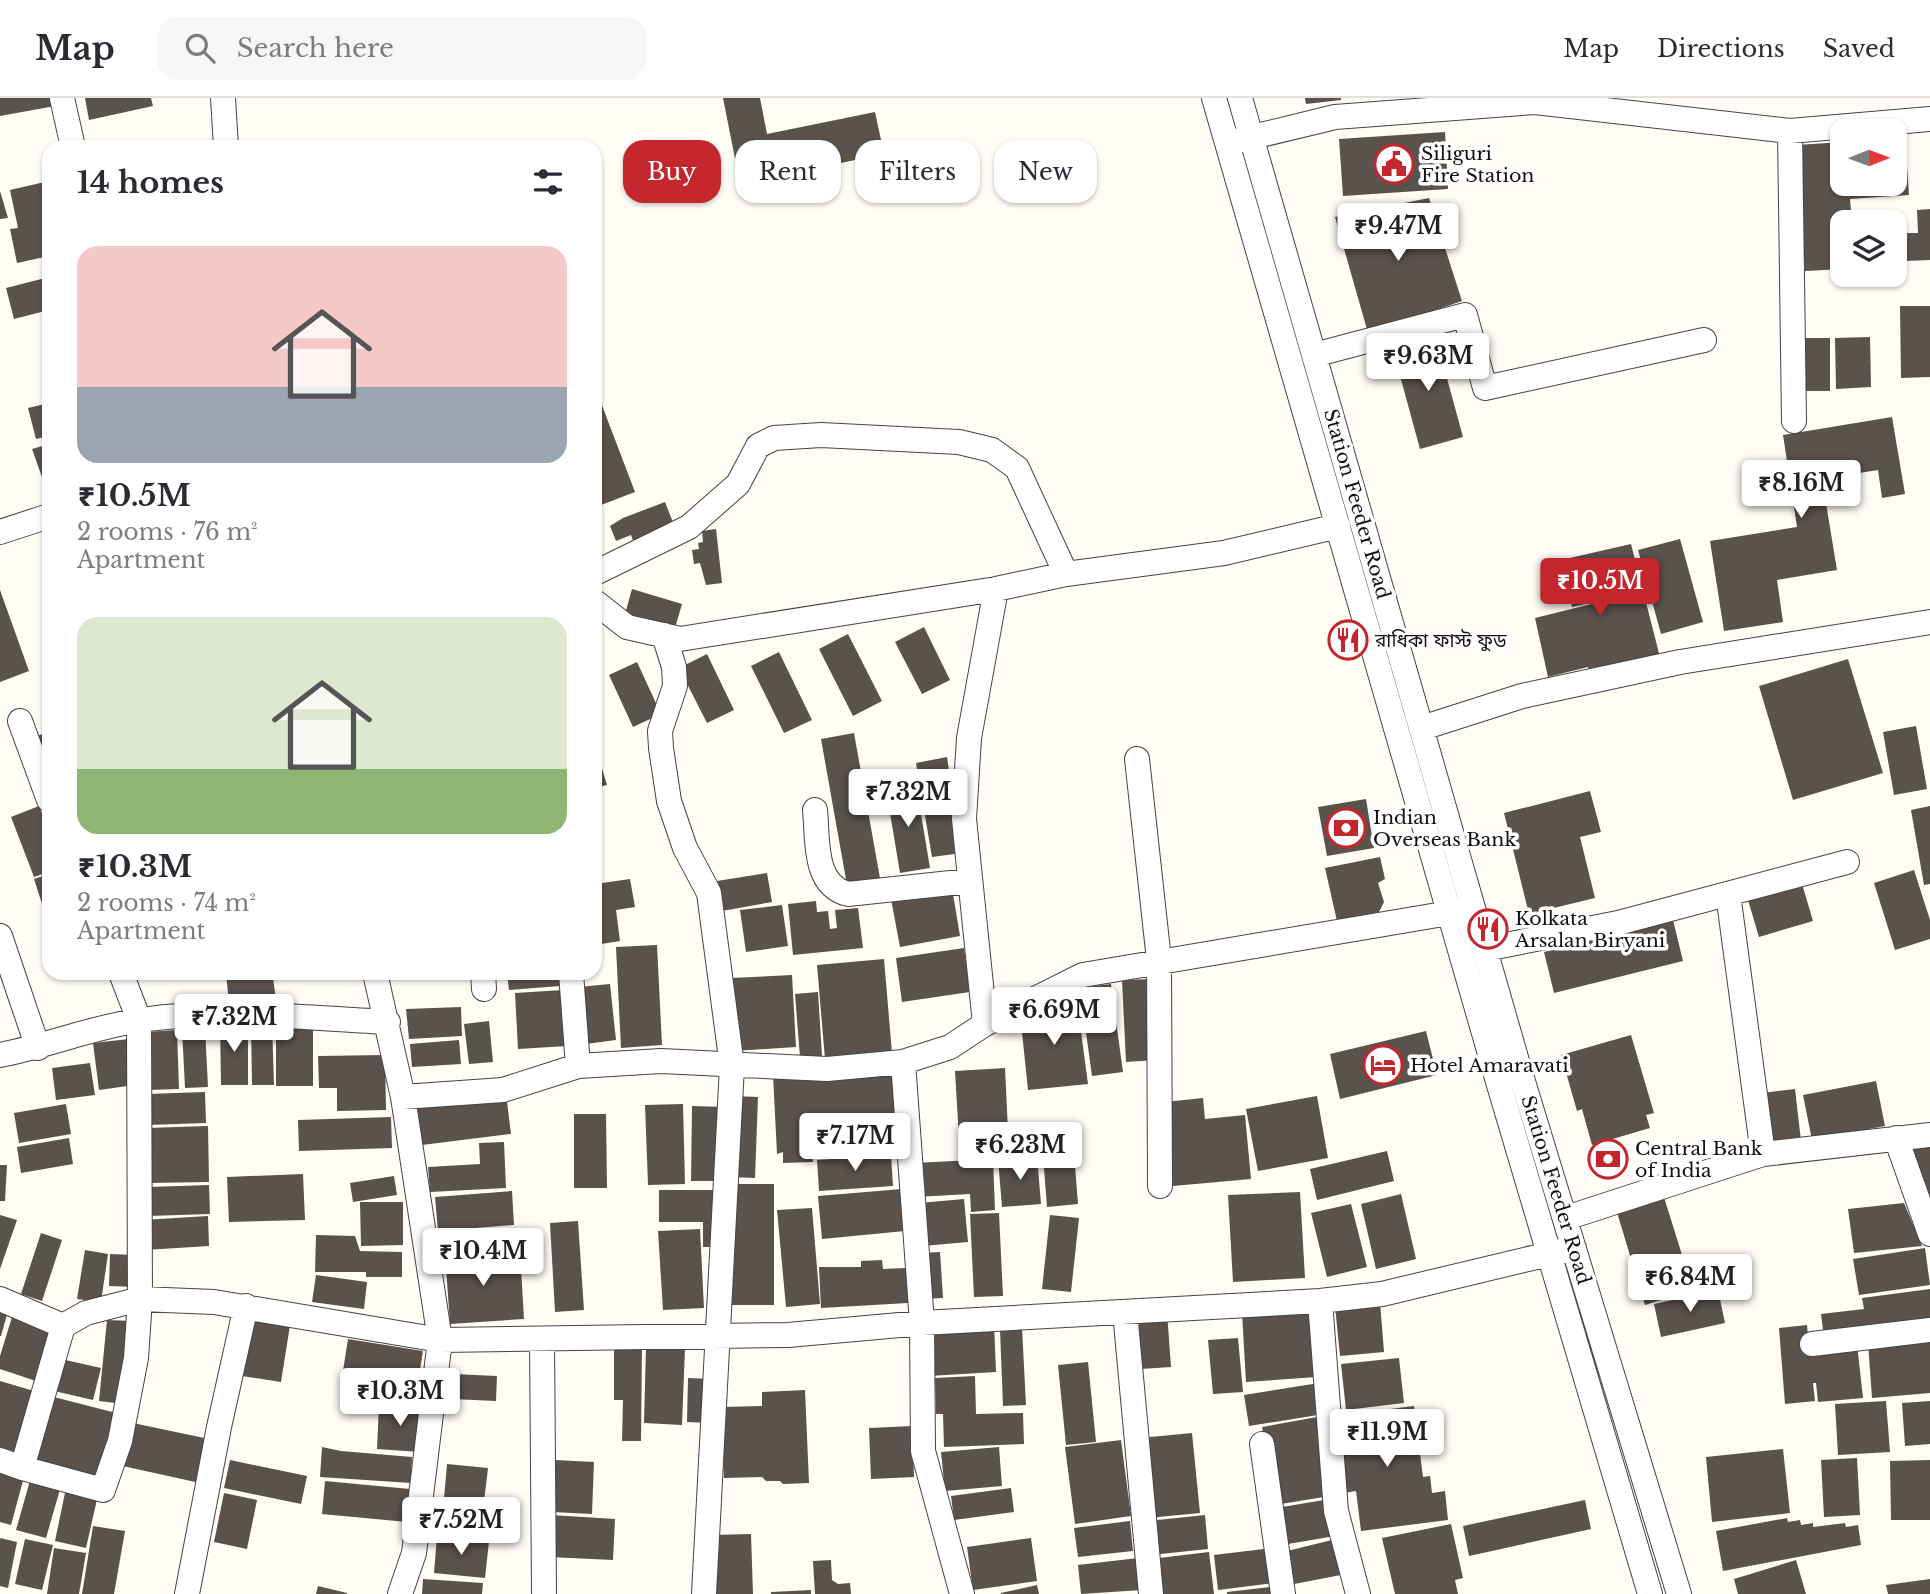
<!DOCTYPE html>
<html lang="en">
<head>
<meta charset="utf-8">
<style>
  :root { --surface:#fff; --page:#f7f7f7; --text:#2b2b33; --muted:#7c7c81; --line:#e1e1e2; --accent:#c4262e }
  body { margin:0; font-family:"Libre Baskerville","Noto Sans Bengali",serif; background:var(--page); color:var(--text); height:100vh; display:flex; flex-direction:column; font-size:26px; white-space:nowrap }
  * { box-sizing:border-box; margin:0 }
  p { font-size:23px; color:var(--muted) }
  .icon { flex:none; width:38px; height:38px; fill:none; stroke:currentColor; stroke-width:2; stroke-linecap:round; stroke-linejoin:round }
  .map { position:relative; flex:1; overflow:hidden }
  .drawer { position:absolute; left:42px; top:42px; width:560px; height:840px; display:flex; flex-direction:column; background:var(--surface); border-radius:21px; box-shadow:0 2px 5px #0004 }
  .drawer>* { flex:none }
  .guide { position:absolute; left:623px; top:42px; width:665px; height:63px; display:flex; gap:14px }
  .needle { width:46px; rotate:89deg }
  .tools { position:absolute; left:1830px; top:21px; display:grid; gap:14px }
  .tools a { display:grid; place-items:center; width:77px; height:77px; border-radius:14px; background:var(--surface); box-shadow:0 2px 5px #0004; font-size:35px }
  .price { position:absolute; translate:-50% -60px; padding:0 16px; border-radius:7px; background:#fff; color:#222; font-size:23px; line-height:46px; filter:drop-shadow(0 2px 4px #0008) }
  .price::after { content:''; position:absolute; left:50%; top:42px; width:21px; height:16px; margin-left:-10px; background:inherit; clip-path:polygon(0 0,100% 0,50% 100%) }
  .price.current { background:var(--accent); color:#fff }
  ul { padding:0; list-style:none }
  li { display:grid; align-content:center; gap:14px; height:371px; padding:0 35px }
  li span { display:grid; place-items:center; height:217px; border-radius:21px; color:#555 }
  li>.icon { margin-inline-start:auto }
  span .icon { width:126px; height:126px; fill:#fffc; stroke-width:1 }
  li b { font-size:30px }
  h2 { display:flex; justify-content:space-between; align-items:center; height:84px; padding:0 35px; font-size:30px }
  .tag { padding:0 24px; border-radius:21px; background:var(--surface); box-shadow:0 2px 5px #0004; font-size:24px; line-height:63px }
  .tag.current { background:var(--accent); color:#fff }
  header { display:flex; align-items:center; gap:42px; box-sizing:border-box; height:98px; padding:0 35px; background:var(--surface); border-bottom:2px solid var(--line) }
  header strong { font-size:33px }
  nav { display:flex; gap:38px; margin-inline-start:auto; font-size:24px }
  .search { width:490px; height:63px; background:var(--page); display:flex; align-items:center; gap:18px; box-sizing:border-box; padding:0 24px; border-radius:21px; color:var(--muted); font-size:26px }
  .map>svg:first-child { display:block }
  .building { fill:#5a524d }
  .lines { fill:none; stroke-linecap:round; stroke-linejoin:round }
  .minor-casing { stroke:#444; stroke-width:26 }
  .minor { stroke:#fff; stroke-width:24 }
  .labels { text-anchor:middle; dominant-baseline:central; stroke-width:7; stroke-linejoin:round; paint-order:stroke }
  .poi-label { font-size:19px; fill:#111; stroke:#fff; text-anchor:start }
  .street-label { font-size:19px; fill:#111; stroke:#fff }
</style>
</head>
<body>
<header>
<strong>Map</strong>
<div class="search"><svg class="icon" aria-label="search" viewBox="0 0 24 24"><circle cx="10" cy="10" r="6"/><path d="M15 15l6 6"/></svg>Search here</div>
<nav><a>Map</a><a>Directions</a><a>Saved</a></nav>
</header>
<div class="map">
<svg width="1930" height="1496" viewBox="0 0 1930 1496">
  <rect width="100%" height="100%" fill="#fffdf5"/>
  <path class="building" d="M0 0H53L55 8 0 18Z
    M85 0H151L153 8 89 22Z
    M723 0H760L767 36 875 14 884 56 740 86Z
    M1305 0H1341V2L1306 6Z
    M1445 34 1448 91 1343 98 1339 41Z
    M1905 40 1909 97 1850 101 1852 124H1843V171L1805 173 1797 47 1843 44V86H1895V41Z
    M49 83V158L17 165 10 131 18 130 10 92Z
    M0 93 8 120 0 121Z
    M1429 100 1462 203 1368 235 1335 119Z
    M1930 111V162L1905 163V135H1918L1917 112Z
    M49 179V212L14 221 6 190Z
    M1900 208H1930V279L1901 280Z
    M1870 239 1871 289 1836 291 1835 240Z
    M1436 240 1463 339 1420 351 1393 252Z
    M1800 240H1830V293H1800Z
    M595 289 635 394 601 407 595 393Z
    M49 305V338L36 341 28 310Z
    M1892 319 1905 396 1882 400 1878 372 1822 381 1837 472 1777 482 1783 524 1724 533 1710 443 1797 429 1783 337Z
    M49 346V399L32 351Z
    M665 404 676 432 635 448 631 437 616 443 610 428 623 420Z
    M716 431 722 485 706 487 700 465 694 466 692 452 699 451 698 445 703 444 702 433Z
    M1680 441 1703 524 1661 536 1638 452Z
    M1631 446 1661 563 1591 580 1588 569 1548 579 1535 520 1636 495 1572 509 1561 462Z
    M632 491 682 506 675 530 625 516Z
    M0 492 29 573 0 584Z
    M924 529 950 582 922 596 895 544Z
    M848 536 882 603 853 618 819 551Z
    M779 554 812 622 784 635 751 568Z
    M707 556 734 612 707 625 679 570Z
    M1848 561 1883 675 1793 702 1759 588Z
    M637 564 661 616 633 629 609 577Z
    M1916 628 1927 691 1894 697 1883 634Z
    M49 633V656L38 660 31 641Z
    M854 635 880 780 847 787 821 641Z
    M595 647 607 687 595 690Z
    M947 659 962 755 932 759 916 665Z
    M916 686 930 770 900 775 886 691Z
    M1590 693 1601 734 1580 739 1595 800 1529 816 1504 715Z
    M1366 701 1374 750 1327 758 1318 709Z
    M39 708 49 733V774L34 779 11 719Z
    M1930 708V786L1924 787 1911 712Z
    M1380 759 1385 781 1378 785 1384 804 1379 814 1337 823 1325 770Z
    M1914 772 1930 822V841L1895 852 1874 785Z
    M767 775 772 804 722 813 717 783Z
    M49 776V814L45 815 34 781Z
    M630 781 635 809 616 812 620 843 595 847V786Z
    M1802 786 1813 823 1759 839 1748 802Z
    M952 790 960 838 900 849 891 801Z
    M816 803 817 814 828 813 830 831 837 830 835 812 858 810 863 850 793 857 788 806Z
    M782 807 788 848 746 854 740 812Z
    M1673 822 1683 863 1554 895 1544 854Z
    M657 847 662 947 621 950 616 849Z
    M964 850 970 894 902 904 896 860Z
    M884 861 892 955 825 961 817 867Z
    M226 875H261V881L273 879 277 910 230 915Z
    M507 875H559L560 888 509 892Z
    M792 877 796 949 734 953 731 880Z
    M1153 881 1156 962 1126 964 1122 882Z
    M610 886 616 942 586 946 579 889Z
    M1111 886 1123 974 1092 978 1080 890Z
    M563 892 567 948 518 951 515 895Z
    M818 894 822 958 800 959 795 896Z
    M1077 904 1088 986 1028 992 1020 915Z
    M461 909 462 938 409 941 406 911Z
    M489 923 493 964 469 966 464 926Z
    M220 924 248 925V987H221Z
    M251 924H272L274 987H252Z
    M276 927H313V988H276Z
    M205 930 208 989 185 990 182 931Z
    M177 932 179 991 148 992 146 934Z
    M1426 933 1437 977 1340 1001 1330 956Z
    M1631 937 1654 1015 1646 1017 1650 1030 1592 1047 1582 1011 1577 1013 1561 957Z
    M129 941 135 987 99 992 93 945Z
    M459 942 461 966 412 969 410 946Z
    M385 957 386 1012 337 1013V990H319L318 958Z
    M90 965 95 997 56 1002 52 970Z
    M1005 970 1009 1054 960 1057 955 973Z
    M896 972 899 1053 812 1057 813 1064 783 1065V1054L777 1056 773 977Z
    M1876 983 1885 1028 1812 1042 1803 997Z
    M1795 991 1801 1043 1767 1046 1762 995Z
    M205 994 206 1025 148 1027 147 996Z
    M506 996 511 1036 414 1048 409 1007Z
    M733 998 758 999 755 1080 730 1079Z
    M1317 998 1328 1060 1258 1073 1246 1011Z
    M1203 1000 1205 1021 1245 1017 1251 1081 1173 1088 1165 1004Z
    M66 1006 71 1036 19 1045 14 1015Z
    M683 1006 685 1086 648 1087 645 1007Z
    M692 1008 724 1009 722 1083H691Z
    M574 1016H606L607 1090H574Z
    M391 1019 392 1050 299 1053 298 1022Z
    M208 1028 209 1084 148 1085 146 1030Z
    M69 1040 73 1066 21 1075 17 1049Z
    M1073 1042 1078 1106 1047 1109 1042 1045Z
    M504 1044 506 1090 430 1094 428 1069 480 1066 479 1045Z
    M1930 1049V1099L1908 1051Z
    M1387 1053 1394 1083 1317 1102 1310 1071Z
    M1614 1054 1617 1064 1602 1068 1600 1059Z
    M891 1057 893 1088 819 1093 817 1062Z
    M1037 1058 1041 1106 1002 1109 998 1061Z
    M993 1061 995 1112 971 1114 970 1096 916 1099 914 1065Z
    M0 1067H7L5 1103H0Z
    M303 1076 305 1122 229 1124 227 1079Z
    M394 1078 397 1097 353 1104 350 1085Z
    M728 1086H774V1207H728Z
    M209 1087 210 1116 148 1118V1089Z
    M902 1091 905 1133 822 1141 818 1098Z
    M659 1092H719V1149H703V1124H659Z
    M512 1093 514 1127 438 1133 435 1099Z
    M1300 1094 1305 1180 1233 1184 1228 1097Z
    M1401 1096 1416 1161 1376 1171 1361 1106Z
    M1663 1096 1693 1192 1645 1207 1616 1111Z
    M964 1101 968 1144 923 1148 919 1105Z
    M360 1104H403V1147L361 1148Z
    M1904 1105 1922 1148 1854 1155 1848 1111Z
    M1351 1106 1367 1169 1327 1179 1311 1115Z
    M812 1110 820 1206 786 1209 777 1112Z
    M999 1115 1003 1198 974 1199 970 1116Z
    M0 1117 17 1122 0 1171Z
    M1050 1117 1079 1120 1071 1194 1042 1191Z
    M208 1118 209 1148 145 1152 143 1122Z
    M578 1123 584 1212 555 1214 550 1125Z
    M700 1131 704 1210 663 1212 658 1133Z
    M41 1135 62 1142 42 1203 21 1196Z
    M316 1137 355 1138 360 1153 402 1154V1179H366V1174H315Z
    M1925 1150 1930 1187 1859 1197 1853 1161Z
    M499 1151 501 1171 521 1170 524 1221 450 1226 445 1155Z
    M85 1152 108 1156 101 1204 77 1201Z
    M940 1154 943 1200 923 1201 920 1155Z
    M110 1156 137 1157 136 1189 109 1188Z
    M882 1162 883 1171 906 1170 908 1205 821 1210 819 1169H861V1163Z
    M316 1177 367 1184 364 1211 312 1204Z
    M1930 1191V1225L1824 1240 1821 1216 1864 1211 1862 1200Z
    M1718 1192 1725 1225 1661 1239 1654 1206Z
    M1380 1204 1384 1254 1340 1258 1335 1208Z
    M0 1210 8 1213 1 1238H0Z
    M1313 1211 1317 1279 1246 1284 1242 1215Z
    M1167 1214 1171 1269 1141 1271 1138 1216Z
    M252 1215 291 1221 281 1284 242 1278Z
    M12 1219 52 1231 36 1283 0 1271V1258Z
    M107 1222 133 1223 124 1306 99 1303Z
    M994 1225 996 1274 929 1278 926 1229Z
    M1807 1227 1809 1250 1857 1246 1863 1300 1818 1304 1816 1285H1813L1815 1303 1785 1306 1779 1230Z
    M1022 1230 1026 1307 1003 1308 1000 1232Z
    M1930 1239V1295L1872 1300 1868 1245Z
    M1238 1240 1243 1294 1213 1296 1208 1242Z
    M348 1241 423 1253 415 1304 340 1292Z
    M614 1244H642L641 1343H622L623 1302H614Z
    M646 1248 685 1250 682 1327 644 1325Z
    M1399 1260 1404 1305 1346 1312 1341 1266Z
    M61 1261 101 1270 93 1302 54 1293Z
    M1088 1264 1096 1344 1066 1347 1058 1267Z
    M453 1276 497 1278 496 1303 452 1301Z
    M975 1278 976 1316 1023 1315 1024 1346 944 1349 943 1316H936L935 1280Z
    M688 1280 711 1281 710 1325 687 1324Z
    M0 1283 34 1293 16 1354 0 1349Z
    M1319 1285 1324 1316 1249 1328 1244 1297Z
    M805 1292 809 1385 783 1386 780 1383H766L762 1379 724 1380 721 1309 762 1308V1294Z
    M50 1298 120 1316 102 1387 32 1369Z
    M1886 1303 1890 1354 1838 1357 1835 1306Z
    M1930 1303V1346L1905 1348 1902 1305Z
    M379 1306 423 1309 420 1354 377 1351Z
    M1414 1308 1423 1379 1430 1378 1432 1395 1445 1393 1448 1422 1361 1433 1356 1393 1344 1395 1334 1318Z
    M1317 1319 1330 1398 1275 1407 1262 1329Z
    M128 1324 209 1341 200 1385 118 1367Z
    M912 1328 914 1379 871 1381 869 1330Z
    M1192 1335 1200 1415 1148 1420 1140 1340Z
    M1121 1342 1131 1418 1075 1426 1065 1349Z
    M322 1349 341 1353 412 1359 411 1385 320 1379Z
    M999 1349 1002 1388 945 1393 941 1354Z
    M1783 1351 1790 1415 1712 1424 1706 1359Z
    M1857 1360 1860 1417 1824 1419 1821 1362Z
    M230 1362 307 1378 301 1406 224 1390Z
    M555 1362 594 1364 592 1416 552 1414Z
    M1930 1362V1422H1891L1890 1363Z
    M447 1366 488 1370 484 1404 444 1400Z
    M0 1372 24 1379 11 1427 0 1424Z
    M31 1379 61 1388 46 1440 16 1432Z
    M325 1383 410 1391 407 1424 322 1416Z
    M66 1390 98 1397 86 1450 55 1443Z
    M1011 1390 1014 1414 954 1422 951 1398Z
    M224 1395 257 1402 247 1451 214 1444Z
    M1330 1401 1335 1438 1282 1447 1276 1410Z
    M1585 1402 1591 1431 1469 1458 1463 1428Z
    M444 1403 486 1408 483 1439 440 1434Z
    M551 1417 615 1421 613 1462 549 1459Z
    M1205 1417 1208 1451 1151 1457 1148 1423Z
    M1787 1420 1788 1424 1800 1422 1801 1427 1813 1425V1429L1845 1425 1846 1429 1858 1427 1861 1447 1723 1473 1716 1433Z
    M1130 1423 1133 1453 1078 1459 1074 1430Z
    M1451 1426 1463 1480 1455 1482 1458 1496H1395L1382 1440Z
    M93 1428 125 1433 114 1496H82Z
    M751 1436 753 1496H713L711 1437Z
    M437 1438 489 1443 485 1480 434 1475Z
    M0 1440 17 1444 8 1490 0 1488Z
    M1031 1440 1037 1483 973 1492 967 1449Z
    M25 1441 53 1447 42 1492 15 1486Z
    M1332 1442 1346 1476 1289 1487 1283 1454Z
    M54 1450 86 1455 79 1496H47Z
    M1272 1450 1274 1485 1218 1492 1214 1457Z
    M1209 1454 1214 1496H1155L1151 1461Z
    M1138 1460 1142 1492 1081 1496 1078 1467Z
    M831 1462 832 1482 838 1486 850 1485 851 1496H815L813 1463Z
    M1796 1462 1806 1496H1738L1734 1481Z
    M423 1481 483 1485 482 1496H422Z
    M1930 1481V1496H1888L1886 1487Z
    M1037 1487 1039 1496H1001V1495Z
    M318 1488 347 1495V1496H316Z
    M1278 1488 1279 1496H1227V1494Z
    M811 1492V1496H771V1494Z"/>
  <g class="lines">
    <g class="minor-casing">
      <path id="minor" d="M62 0 73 49
        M223 0 226 49
        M1214 0 1499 987 1650 1496
        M1240 0 1521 977 1679 1496
        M1790 33 1794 323
        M1236 43 1335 19 1535 4 1790 33 1930 21
        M1314 257 1465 217 1485 290 1704 242
        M0 434 49 418
        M595 475 689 429 738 386 758 348 774 340 821 337 959 344 992 352 1017 370 1066 476
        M595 504 627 529 680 541 996 491 1066 476 1224 455 1338 428
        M664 537 674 569 675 588 660 633 661 650 669 703 685 750 709 795 732 968 704 1496
        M20 623 49 702
        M1422 630 1522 598 1680 564 1930 524
        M1137 661 1159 862 1160 1088
        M815 712C818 742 813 787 848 796L969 783
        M1728 796 1763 1056
        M0 838 38 950
        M1485 851 1618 825 1847 764
        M375 875 403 999 440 1242 414 1455 400 1496
        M483 875 484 891
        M571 875 578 968
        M985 926 964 721 969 640 996 491
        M0 957C47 948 93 929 141 922 222 910 307 920 388 924
        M903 964 922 1225 923 1353 962 1496
        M403 999 503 992 578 968 661 963 827 971 903 964 950 949 985 926 1083 877 1467 812
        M1896 1040 1930 1136
        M1566 1120 1763 1056 1930 1037
        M0 1201 63 1228
        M1320 1203 1336 1413 1358 1496
        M1125 1214 1151 1496
        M542 1241 544 1496
        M1812 1246 1930 1232
        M1262 1346 1283 1496
        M0 1362 22 1370 63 1228 86 1215 140 1201 214 1204 440 1242 788 1237 922 1225 1320 1203 1382 1196 1574 1150
        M22 1370 103 1392 120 1343 136 1260 140 1201 139 922 121 875
        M187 1496 219 1329 246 1208"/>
    </g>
    <use href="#minor" class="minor"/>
  </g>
  <defs>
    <g id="civic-ring" transform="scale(2.0125)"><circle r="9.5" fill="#fff" stroke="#c4262e" stroke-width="1.5"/><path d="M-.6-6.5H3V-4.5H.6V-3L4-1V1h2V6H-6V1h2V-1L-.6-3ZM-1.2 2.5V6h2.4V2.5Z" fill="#c4262e"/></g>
    <g id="restaurant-ring" transform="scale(2.0125)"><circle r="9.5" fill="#fff" stroke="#c4262e" stroke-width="1.5"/><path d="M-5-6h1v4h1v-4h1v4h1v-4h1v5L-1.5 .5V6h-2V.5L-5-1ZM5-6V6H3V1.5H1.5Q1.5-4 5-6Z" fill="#c4262e"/></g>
    <g id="bank-ring" transform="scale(2.0125)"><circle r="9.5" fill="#fff" stroke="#c4262e" stroke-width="1.5"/><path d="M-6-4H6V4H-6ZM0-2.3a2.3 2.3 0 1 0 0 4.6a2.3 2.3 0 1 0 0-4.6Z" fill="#c4262e"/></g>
    <g id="hotel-ring" transform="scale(2.0125)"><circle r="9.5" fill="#fff" stroke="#c4262e" stroke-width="1.5"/><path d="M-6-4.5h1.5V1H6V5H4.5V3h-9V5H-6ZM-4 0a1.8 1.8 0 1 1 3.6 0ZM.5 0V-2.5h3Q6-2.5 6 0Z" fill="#c4262e"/></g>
  </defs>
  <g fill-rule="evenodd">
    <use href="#civic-ring" x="1394" y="66"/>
    <use href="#restaurant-ring" x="1348" y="542"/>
    <use href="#bank-ring" x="1346" y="730"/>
    <use href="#restaurant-ring" x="1488" y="831"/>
    <use href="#hotel-ring" x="1383" y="967"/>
    <use href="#bank-ring" x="1608" y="1061"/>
  </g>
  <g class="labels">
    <g class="poi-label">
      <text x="1421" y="55">Siliguri<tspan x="1421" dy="22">Fire Station</tspan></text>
      <text x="1375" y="542">রাধিকা ফাস্ট ফুড</text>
      <text x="1373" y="719">Indian<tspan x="1373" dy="22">Overseas Bank</tspan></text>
      <text x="1515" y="820">Kolkata<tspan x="1515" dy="22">Arsalan Biryani</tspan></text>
      <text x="1410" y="967">Hotel Amaravati</text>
      <text x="1635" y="1050">Central Bank<tspan x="1635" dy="22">of India</tspan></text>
    </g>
    <g class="street-label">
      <text transform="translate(1357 406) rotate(74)">Station Feeder Road</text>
      <text transform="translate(1556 1092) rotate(73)">Station Feeder Road</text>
    </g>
  </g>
</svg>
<div class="tools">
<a><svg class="needle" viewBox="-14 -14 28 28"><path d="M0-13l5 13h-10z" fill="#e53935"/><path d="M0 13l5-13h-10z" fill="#7c7c81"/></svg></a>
<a><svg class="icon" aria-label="layers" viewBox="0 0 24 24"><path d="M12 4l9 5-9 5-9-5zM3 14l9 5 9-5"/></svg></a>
</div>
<b class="price" style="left:1398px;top:165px">₹9.47M</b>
<b class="price" style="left:1428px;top:295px">₹9.63M</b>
<b class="price" style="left:1801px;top:422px">₹8.16M</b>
<b class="price current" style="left:1600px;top:520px">₹10.5M</b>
<b class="price" style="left:908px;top:731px">₹7.32M</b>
<b class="price" style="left:1054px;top:949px">₹6.69M</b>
<b class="price" style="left:234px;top:956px">₹7.32M</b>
<b class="price" style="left:855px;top:1075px">₹7.17M</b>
<b class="price" style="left:1020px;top:1084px">₹6.23M</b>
<b class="price" style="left:483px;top:1190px">₹10.4M</b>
<b class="price" style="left:1690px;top:1216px">₹6.84M</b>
<b class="price" style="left:400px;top:1330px">₹10.3M</b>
<b class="price" style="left:1387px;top:1371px">₹11.9M</b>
<b class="price" style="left:461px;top:1459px">₹7.52M</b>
<div class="guide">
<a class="tag current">Buy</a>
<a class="tag">Rent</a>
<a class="tag">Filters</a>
<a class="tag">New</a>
</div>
<section class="drawer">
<h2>14 homes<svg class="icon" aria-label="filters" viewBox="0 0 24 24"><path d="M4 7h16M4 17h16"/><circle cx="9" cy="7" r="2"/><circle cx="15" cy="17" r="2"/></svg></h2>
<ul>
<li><span style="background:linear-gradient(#f6c9c9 65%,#9aa5b1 0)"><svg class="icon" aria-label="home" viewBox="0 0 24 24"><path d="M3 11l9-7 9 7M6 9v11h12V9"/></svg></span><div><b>₹10.5M</b><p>2 rooms · 76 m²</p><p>Apartment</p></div></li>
<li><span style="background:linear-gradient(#dfe7d0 70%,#8fb573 0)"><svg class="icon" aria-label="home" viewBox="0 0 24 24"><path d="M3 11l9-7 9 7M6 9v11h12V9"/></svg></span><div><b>₹10.3M</b><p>2 rooms · 74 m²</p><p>Apartment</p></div></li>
</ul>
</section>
</div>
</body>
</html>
